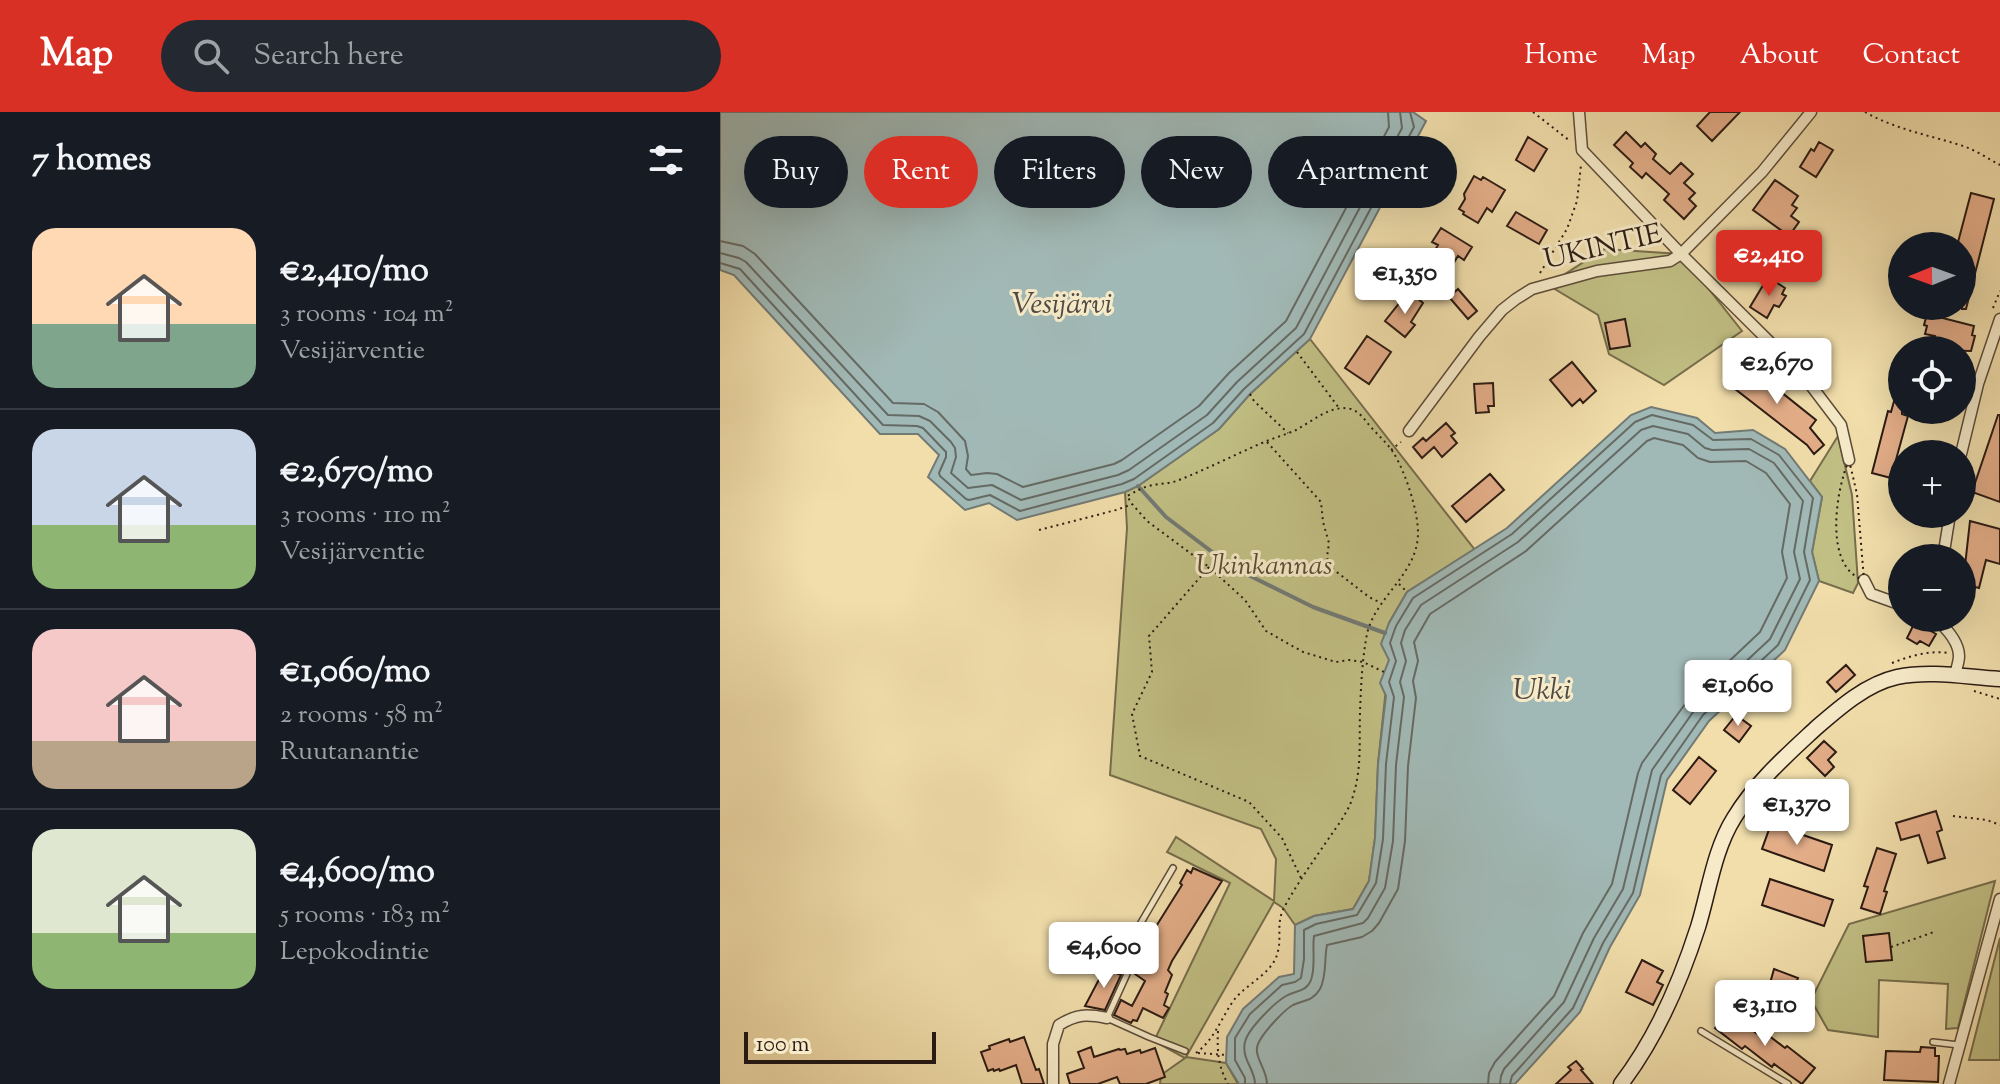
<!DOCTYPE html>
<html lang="en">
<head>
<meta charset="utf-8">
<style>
  :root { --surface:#171b24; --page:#242831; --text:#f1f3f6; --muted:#9ea1a6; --line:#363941; --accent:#d93025 }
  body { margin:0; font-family:"Sorts Mill Goudy",serif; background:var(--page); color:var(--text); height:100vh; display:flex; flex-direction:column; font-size:30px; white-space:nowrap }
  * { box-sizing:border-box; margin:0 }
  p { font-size:26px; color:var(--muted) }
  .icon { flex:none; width:44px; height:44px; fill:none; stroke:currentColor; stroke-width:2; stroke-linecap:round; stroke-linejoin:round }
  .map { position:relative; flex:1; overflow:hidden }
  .side { display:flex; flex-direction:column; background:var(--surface); width:720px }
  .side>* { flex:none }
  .hud { position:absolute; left:24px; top:24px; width:760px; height:72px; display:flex; gap:16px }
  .needle { width:52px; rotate:269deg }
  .buttons { position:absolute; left:1168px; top:120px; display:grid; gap:16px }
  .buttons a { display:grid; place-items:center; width:88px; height:88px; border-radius:50%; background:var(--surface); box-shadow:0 8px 32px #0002; font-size:40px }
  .scale { position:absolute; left:24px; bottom:20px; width:192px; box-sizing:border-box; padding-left:8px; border:4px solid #2c1b13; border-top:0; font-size:22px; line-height:28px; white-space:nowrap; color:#2c1b13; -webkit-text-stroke:6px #f6eac8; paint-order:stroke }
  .price { position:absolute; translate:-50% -68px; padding:0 18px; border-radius:8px; background:#fff; color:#222; font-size:26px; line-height:52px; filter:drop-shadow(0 2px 4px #0008) }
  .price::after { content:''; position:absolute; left:50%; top:48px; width:24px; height:18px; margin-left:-12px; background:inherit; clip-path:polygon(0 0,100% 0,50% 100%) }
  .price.on { background:var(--accent); color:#fff }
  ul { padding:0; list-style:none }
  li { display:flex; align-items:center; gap:24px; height:200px; padding:0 32px }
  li+li { border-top:2px solid var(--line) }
  li span { display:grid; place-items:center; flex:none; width:224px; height:160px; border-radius:24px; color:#555 }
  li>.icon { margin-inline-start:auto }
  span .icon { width:96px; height:96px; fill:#fffc; stroke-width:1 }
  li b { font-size:34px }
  h2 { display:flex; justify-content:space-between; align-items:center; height:96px; padding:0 32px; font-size:34px }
  .pill { padding:0 28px; border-radius:36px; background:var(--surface); box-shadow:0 8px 32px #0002; font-size:28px; line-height:72px }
  .pill.on { background:var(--accent); color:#fff }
  header { display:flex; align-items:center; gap:48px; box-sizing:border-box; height:112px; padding:0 40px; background:var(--accent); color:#fff }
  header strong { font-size:38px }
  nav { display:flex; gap:44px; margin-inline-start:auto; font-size:28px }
  .search { width:560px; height:72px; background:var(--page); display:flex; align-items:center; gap:20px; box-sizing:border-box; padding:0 28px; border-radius:44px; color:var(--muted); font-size:30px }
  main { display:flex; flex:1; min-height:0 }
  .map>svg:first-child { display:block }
  .green { fill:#c1bf84; stroke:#766d4c; stroke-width:2 }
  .water { fill:#a1b9b6; stroke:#727a75; stroke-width:2 }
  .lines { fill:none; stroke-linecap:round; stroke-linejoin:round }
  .shore { stroke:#666a64; stroke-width:2 }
  .stream { stroke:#727a75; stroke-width:4 }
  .building { fill:#e3ad88; stroke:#2c1b13; stroke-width:2 }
  .lane-casing { stroke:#5d4c39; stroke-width:8 }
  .street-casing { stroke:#5d4c39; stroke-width:13 }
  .secondary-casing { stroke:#2c1b13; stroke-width:17 }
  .path { stroke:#2c1b13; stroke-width:2; stroke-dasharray:2 4; stroke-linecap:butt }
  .lane { stroke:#f6eac8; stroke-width:5 }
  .street { stroke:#f6eac8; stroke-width:10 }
  .secondary { stroke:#f6eac8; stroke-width:14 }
  .labels { text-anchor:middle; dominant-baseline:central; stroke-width:6; stroke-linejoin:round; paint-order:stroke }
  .street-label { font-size:28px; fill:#2c1b13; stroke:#f6eac8 }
  .park-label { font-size:28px; font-style:italic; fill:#594c35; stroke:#f6eac8 }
  .water-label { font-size:30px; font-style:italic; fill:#4f4a44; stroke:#f6eac8 }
</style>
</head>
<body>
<header>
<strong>Map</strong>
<div class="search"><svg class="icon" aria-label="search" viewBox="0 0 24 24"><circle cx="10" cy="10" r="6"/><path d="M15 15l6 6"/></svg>Search here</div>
<nav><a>Home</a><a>Map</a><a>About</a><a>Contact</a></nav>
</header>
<main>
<section class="side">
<h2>7 homes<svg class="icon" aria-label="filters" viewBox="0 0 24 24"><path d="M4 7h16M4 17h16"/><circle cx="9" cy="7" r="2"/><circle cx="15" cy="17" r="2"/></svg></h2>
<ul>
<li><span style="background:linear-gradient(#ffd9b3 60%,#7fa58c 0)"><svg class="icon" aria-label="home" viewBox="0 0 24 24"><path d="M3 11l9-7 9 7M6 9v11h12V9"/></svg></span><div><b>€2,410/mo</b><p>3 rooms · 104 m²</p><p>Vesijärventie</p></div></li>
<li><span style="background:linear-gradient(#c9d6e8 60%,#8fb573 0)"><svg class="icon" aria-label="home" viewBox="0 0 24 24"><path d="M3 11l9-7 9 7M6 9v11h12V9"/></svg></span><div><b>€2,670/mo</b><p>3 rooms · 110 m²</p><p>Vesijärventie</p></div></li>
<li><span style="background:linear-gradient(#f6c9c9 70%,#b9a48a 0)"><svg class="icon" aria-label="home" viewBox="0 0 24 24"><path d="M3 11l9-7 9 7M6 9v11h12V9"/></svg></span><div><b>€1,060/mo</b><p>2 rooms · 58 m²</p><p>Ruutanantie</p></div></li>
<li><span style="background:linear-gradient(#dfe7d0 65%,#8fb573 0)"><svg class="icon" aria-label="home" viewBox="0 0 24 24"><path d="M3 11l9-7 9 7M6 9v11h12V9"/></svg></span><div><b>€4,600/mo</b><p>5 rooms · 183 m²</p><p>Lepokodintie</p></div></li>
</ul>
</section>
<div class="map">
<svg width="1280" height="972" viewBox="0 0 1280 972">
  <rect width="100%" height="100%" fill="#f1deab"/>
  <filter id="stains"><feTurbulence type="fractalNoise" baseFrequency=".0025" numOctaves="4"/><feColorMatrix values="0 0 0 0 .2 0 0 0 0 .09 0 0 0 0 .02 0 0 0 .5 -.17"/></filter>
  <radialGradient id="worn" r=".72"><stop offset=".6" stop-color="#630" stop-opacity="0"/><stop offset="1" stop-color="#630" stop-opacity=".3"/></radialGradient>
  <path class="green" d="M884 137 961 142 1022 219 944 273 889 242 878 203 828 173Z
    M590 227 755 438 687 480 669 511V548L658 652 655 726 649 769 633 797 594 804 575 813 563 796 554 790 466 945 506 951 518 972H440L441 963 465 946 434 929 510 771 447 740 456 725 554 789 556 747 541 717 390 663 407 416 405 380 418 374 499 317 530 282Z
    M1118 324 1132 383 1138 471 1133 481 1099 469 1092 440 1102 385 1090 369Z
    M1275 769 1238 916 1226 917 1228 872 1159 868 1158 925 1108 918 1091 888 1129 812Z
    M1280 826V948H1249Z"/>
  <path class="water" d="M0 0H693L706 9 590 227 530 282 499 317 418 374 405 380 297 408 269 391 245 398 208 365 219 343 198 322H160L14 163 0 158Z
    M931 295 977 306 995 321 1033 318 1065 337 1102 385 1092 440 1099 469 1065 538 989 609 947 668 920 783 890 835 860 900 795 972H519L506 951 507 925 523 897 559 865 574 862 575 813 594 804 633 797 649 769 655 726 658 652 666 584 660 571 669 548 661 532 669 511 687 480 787 416 911 303Z"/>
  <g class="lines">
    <path class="shore" d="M0 129 23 134 35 142 173 291 204 292 218 300 245 329 248 344 246 357 251 363 267 361 277 362 303 375 394 352 402 348 479 294 509 261 566 209 669 15 668 0
      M0 141 19 146 26 150 168 303 199 304 210 309 231 330 235 336 236 345 231 361 248 376 272 373 301 388 398 363 409 358 487 303 517 270 576 216 682 16 680 0
      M0 151 20 157 163 313 197 314 203 316 226 340V345L219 361 220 364 246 387 249 388 270 383 300 399 402 372 414 367 493 311 524 277 584 222 694 15 690 0
      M525 972V966L515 948V926L530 902 562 873 575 870 581 866 584 847V818L596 812 637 803 656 771 663 727 666 652 674 585 669 570 676 549 670 531 676 514 693 486 792 422 915 310 932 303 973 313 993 328 1031 327 1059 343 1093 386 1084 440 1090 468 1058 533 983 603 941 663 913 781 883 831 853 896 792 964 790 972
      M535 972C535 957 521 947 525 930 528 917 554 891 566 884 575 878 586 881 591 868 596 854 592 838 594 824L643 811 648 806 665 776 673 729 676 653 684 585 680 570 686 549 681 531 685 518 701 493 798 430 921 318 933 314 968 322 985 336 992 338 1029 337 1054 351 1083 389 1074 440 1080 467 1050 527 976 596 932 658 903 777 874 826 844 890 784 957 781 964 780 972
      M547 972C547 958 535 946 537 936 538 925 564 898 573 893 584 888 593 889 600 877 607 864 604 847 607 833L642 825 652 819 659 811 678 777 685 729 688 654 696 586 693 569 698 549 694 530 710 502 806 439 927 329 934 326 963 333 978 346 990 350 1026 349 1046 361 1070 392 1062 440 1067 466 1040 520 968 588 922 651 918 661 892 772 863 821 834 884 775 950 769 961 768 972"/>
    <path class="stream" d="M418 374 446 405 512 455 593 495 665 521"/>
  </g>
  <path class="building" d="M990 0H1020L992 29 977 14Z
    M906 20 921 35 925 31 936 42 933 47 950 62 961 51 973 62 964 71 975 81 969 87 976 94 964 107 944 88 949 82 926 61 922 66 910 55 913 51 894 33Z
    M808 25 827 37 814 59 796 48Z
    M1099 30 1113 38 1096 65 1080 55 1091 37 1094 39Z
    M754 64 761 68 763 65 785 78 772 100 767 96 758 111 743 102 744 100 739 97 745 87 744 82Z
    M1055 68 1078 84 1072 93 1077 96 1071 104 1079 110 1069 124 1033 98Z
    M1251 81 1274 87 1246 197H1242V134H1237Z
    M796 100 827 118 819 132 787 114Z
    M721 116 752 135 744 148 738 144 733 152 714 140 718 133 712 130Z
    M1018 126 1029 133 1032 128 1050 138 1038 159 1009 142Z
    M1048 165 1065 176 1062 182 1066 184 1059 195 1054 193 1047 206 1030 195Z
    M738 177 757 199 748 207 729 185Z
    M692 182 703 191 691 210 695 213 685 225 665 209 681 189 685 192Z
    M1207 202 1254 214 1252 223 1255 224 1251 239 1211 238 1215 224 1205 222 1207 214 1204 213Z
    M905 207 910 234 890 237 885 211Z
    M647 224 671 240 649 272 625 256Z
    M852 250 876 279 863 291 860 287 852 294 830 268Z
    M1026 252 1096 308 1090 316 1104 333 1094 342 1087 333 1010 273Z
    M773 271 774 294H768L769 300 756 301 754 272Z
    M1179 271 1182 272V302L1188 304 1171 366 1152 361 1168 299 1171 300Z
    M1278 303H1280V390L1252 380Z
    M726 311 735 321 731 324 737 331 722 345 714 335 702 346 693 335 703 326 706 329Z
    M770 362 784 378 746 410 732 394Z
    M1250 409 1280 417V452L1266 448 1259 476 1243 472Z
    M1195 510 1216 522 1209 534 1200 529 1197 532 1187 526Z
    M1126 553 1135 563 1116 580 1107 570Z
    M1016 603 1031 614 1019 630 1004 618Z
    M1104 629 1116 640 1108 648 1114 655 1105 664 1087 646Z
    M979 645 996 659 970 692 953 678Z
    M1216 699 1222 718 1217 720 1225 746 1208 751 1199 723 1181 728 1176 711Z
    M1051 712 1112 733 1104 759 1042 737Z
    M1157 736 1176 742 1164 779 1167 780 1160 802 1141 796 1148 775 1144 774Z
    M473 756 502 769 452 849 448 858 452 863 445 880 448 882 444 893 449 896 443 906 423 896 417 909 413 908 411 911 394 903 401 888 412 894 425 869 415 862 426 844 420 840 462 773 460 771 467 758 471 761Z
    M1050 767 1113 788 1104 814 1042 793Z
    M1169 821 1172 848 1146 850 1143 824Z
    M922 848 943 859 937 870 943 873 933 893 906 880Z
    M385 856 401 863 385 898 365 894Z
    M1054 857 1078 866 1070 884 1049 875Z
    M1009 899 1036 921 1039 916 1065 936 1067 934 1095 956 1082 972 1054 952 1052 955 1025 934 1022 937 995 916Z
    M304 925 316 958 319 957 324 972H302L296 953 280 959 279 957 274 959 273 957 268 959 261 940 270 937 269 934 289 927 290 930Z
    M371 935 374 945 399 937 400 938 405 937 407 942 420 938 421 941 435 936 445 965 426 972H400L397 965 378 972H350L347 962 364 956 358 940Z
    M1201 935 1215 936V944H1219L1218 970 1164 968 1166 939 1200 940Z
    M856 949 863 957 861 958 873 972H836L851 958 848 955Z"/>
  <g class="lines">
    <g class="lane-casing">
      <path id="lane" d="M453 756 405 838 407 862 387 906 429 925 465 939
        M981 919 1068 972
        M1213 930 1239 933"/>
    </g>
    <g class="street-casing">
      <path id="street" d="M859 0 862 38 961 142 1083 263 1121 313 1129 348
        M689 319 759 225 782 198 796 187 812 177 877 159 950 149 961 142 1042 60 1091 0
        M1241 342 1258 272 1280 207
        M1223 446 1230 402
        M1144 468 1151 482 1182 493
        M1215 506C1225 515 1239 529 1239 544 1239 550 1236 558 1235 563
        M333 972V932L339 913C357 902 366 902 387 906
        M1229 972 1280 787"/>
    </g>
    <g class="secondary-casing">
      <path id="secondary" d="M901 972C937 925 960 871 978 815 989 779 994 738 1014 706 1035 671 1067 643 1096 616 1119 596 1146 572 1177 565 1211 558 1246 565 1280 567"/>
    </g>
    <path class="path" d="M813 0 850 29
      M1145 0C1175 17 1208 23 1240 33 1254 37 1267 46 1280 53
      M820 161 847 117 857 89 861 53
      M1273 196 1280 179
      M577 240 619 296
      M530 282 534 289 568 321
      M547 330 601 390 603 410 609 431 607 445 609 454 649 485 661 491
      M671 338 681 330
      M1129 348 1137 382 1144 468C1103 456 1116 377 1129 348Z
      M319 418 396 398 410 393
      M489 455 429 524 432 560 412 602 420 644 529 690 562 726 581 766
      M679 472 687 480
      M1172 551C1190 544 1210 538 1228 541
      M1254 579 1280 587
      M1233 704 1267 708 1280 713
      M1171 835 1214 820
      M498 919C497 939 498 954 508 972
      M476 941C495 927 501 906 514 888 527 871 554 861 558 839 562 823 555 810 566 792 579 769 594 748 609 726 618 713 629 699 633 684 642 656 639 629 640 600 641 574 642 548 647 522 655 485 698 462 698 421 698 398 685 359 673 340 666 330 657 322 649 313 644 307 640 300 631 297 611 292 593 309 576 318 565 323 553 326 542 331 514 343 487 357 459 368 450 372 439 371 429 374 421 376 415 380 407 384L412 392 427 409 489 455 525 488 546 519 583 540 616 550 629 548 643 550 664 560
      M478 941 506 943"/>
    <use href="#lane" class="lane"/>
    <use href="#street" class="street"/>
    <use href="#secondary" class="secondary"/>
  </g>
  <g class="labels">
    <g class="street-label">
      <text transform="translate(883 136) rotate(-13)">UKINTIE</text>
    </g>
    <g class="park-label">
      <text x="544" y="455">Ukinkannas</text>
    </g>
    <g class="water-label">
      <text x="342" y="193">Vesijärvi</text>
      <text x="822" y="579">Ukki</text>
    </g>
  </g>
  <rect width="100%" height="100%" filter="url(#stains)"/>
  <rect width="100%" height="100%" fill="url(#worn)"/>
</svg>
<div class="buttons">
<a><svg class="needle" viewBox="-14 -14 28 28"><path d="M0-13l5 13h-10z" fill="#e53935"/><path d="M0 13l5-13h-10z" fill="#9ea1a6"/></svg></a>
<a><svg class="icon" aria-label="locate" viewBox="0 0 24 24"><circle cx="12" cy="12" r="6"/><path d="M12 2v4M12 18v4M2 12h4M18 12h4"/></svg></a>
<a>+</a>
<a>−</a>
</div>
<div class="scale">100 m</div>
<b class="price on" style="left:1049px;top:186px">€2,410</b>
<b class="price" style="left:685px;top:204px">€1,350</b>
<b class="price" style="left:1057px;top:294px">€2,670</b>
<b class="price" style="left:1018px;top:616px">€1,060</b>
<b class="price" style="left:1077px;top:735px">€1,370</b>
<b class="price" style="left:384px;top:878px">€4,600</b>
<b class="price" style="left:1045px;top:936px">€3,110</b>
<div class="hud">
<a class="pill">Buy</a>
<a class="pill on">Rent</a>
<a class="pill">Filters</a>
<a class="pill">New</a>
<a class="pill">Apartment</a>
</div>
</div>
</main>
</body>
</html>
